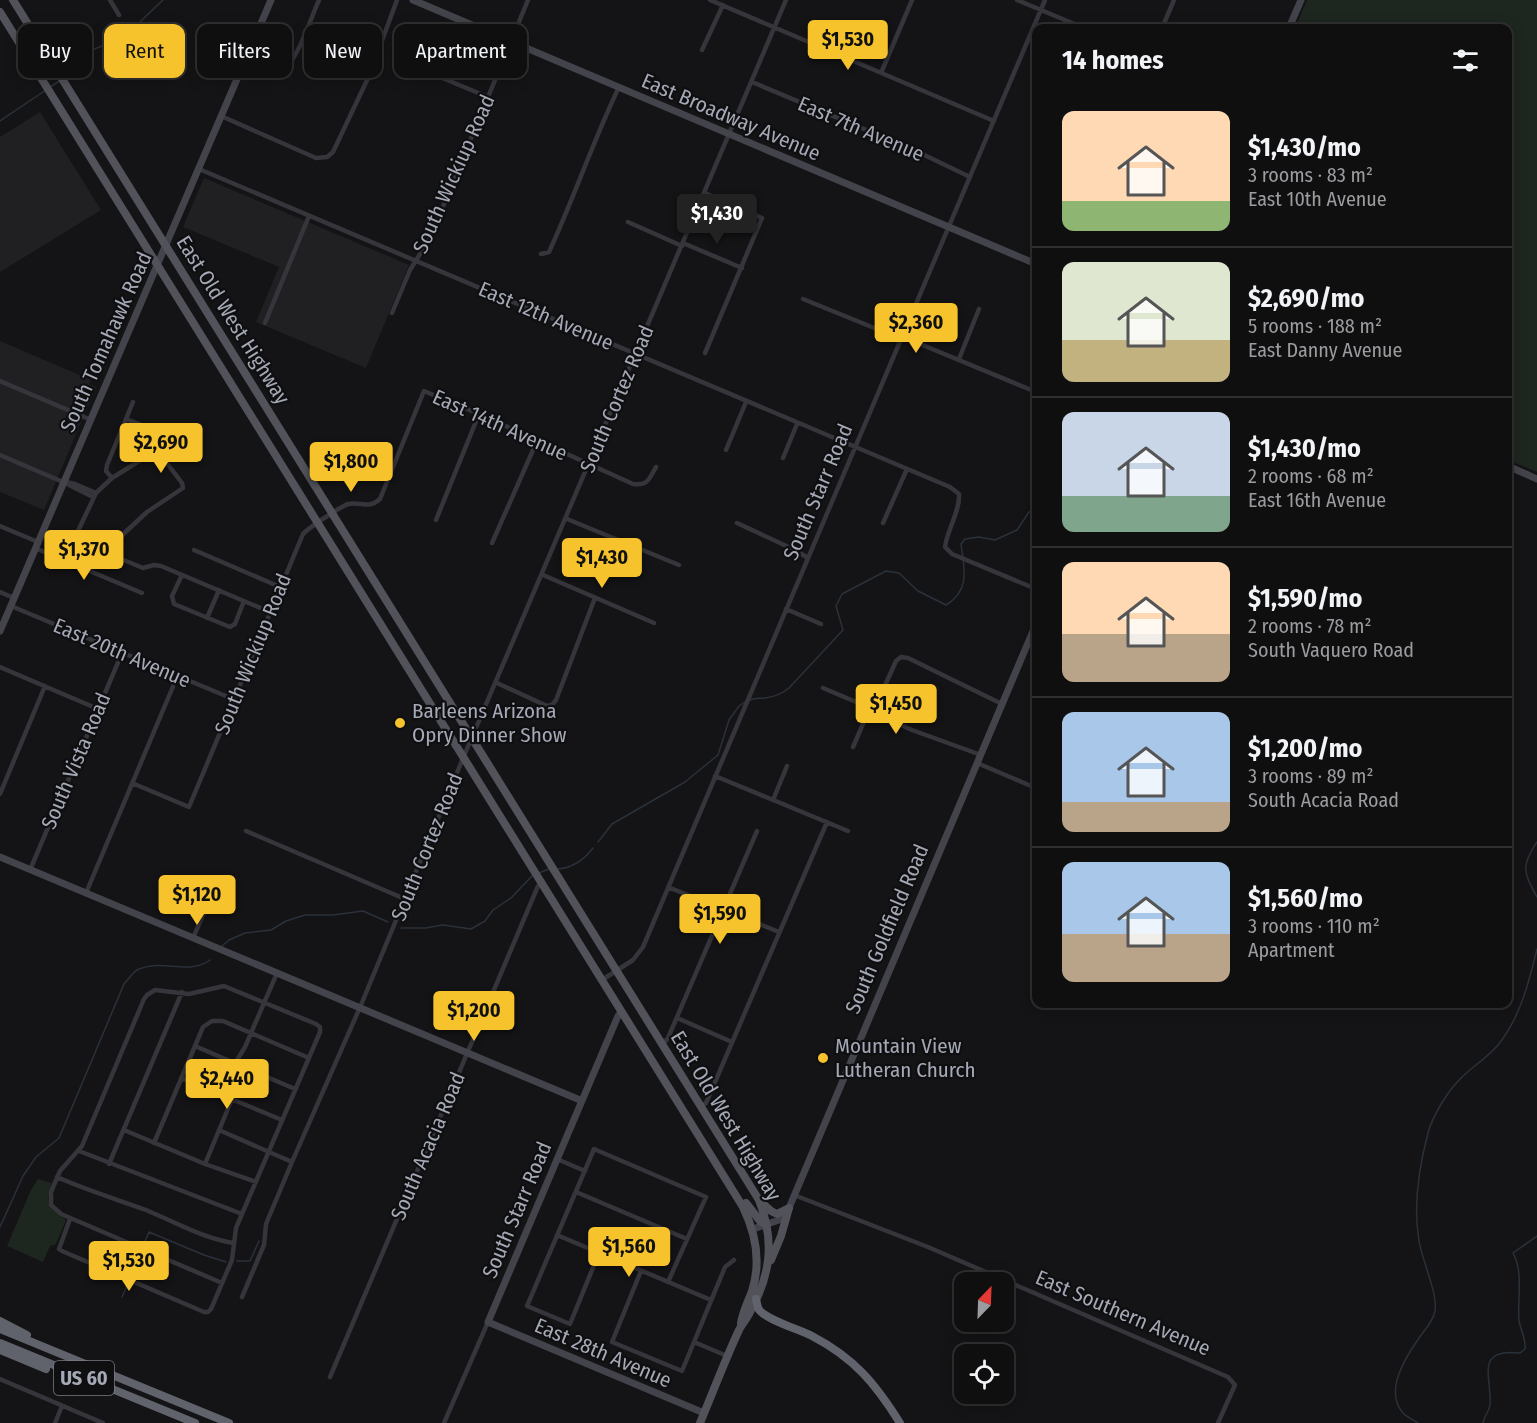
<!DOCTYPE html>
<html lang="en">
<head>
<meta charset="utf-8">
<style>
  :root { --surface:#0f0f10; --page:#1d1d1e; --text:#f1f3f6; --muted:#9b9c9f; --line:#2f2f30; --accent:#f6c32c }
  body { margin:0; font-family:"Fira Sans Condensed",sans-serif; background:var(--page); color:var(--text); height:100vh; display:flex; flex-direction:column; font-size:22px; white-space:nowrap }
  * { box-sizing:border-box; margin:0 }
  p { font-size:20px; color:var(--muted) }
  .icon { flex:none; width:33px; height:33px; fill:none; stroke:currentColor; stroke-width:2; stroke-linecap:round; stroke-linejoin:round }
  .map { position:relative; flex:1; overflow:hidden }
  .sheet { position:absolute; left:1032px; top:24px; width:480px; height:984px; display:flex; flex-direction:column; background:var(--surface); border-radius:12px; box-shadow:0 3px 15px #0003,0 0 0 2px var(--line) }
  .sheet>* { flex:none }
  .banner { position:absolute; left:18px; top:24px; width:570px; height:54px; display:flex; gap:12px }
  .needle { width:39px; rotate:23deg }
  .fabs { position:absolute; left:954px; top:1272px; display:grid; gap:12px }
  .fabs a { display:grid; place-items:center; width:60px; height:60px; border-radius:12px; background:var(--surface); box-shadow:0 3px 15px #0003,0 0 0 2px var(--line); font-size:30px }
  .price { position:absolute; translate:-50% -51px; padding:0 14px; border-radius:6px; background:var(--accent); color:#111; font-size:20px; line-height:39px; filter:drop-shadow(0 2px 3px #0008) }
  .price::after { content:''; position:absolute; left:50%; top:36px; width:18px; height:14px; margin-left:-9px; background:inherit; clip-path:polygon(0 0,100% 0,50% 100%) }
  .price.active { background:#222; color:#fff }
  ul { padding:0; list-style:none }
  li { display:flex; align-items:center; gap:18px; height:150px; padding:0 30px }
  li+li { border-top:2px solid var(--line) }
  li span { display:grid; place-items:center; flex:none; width:168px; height:120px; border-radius:12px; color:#555 }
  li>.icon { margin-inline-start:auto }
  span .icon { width:72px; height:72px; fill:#fffc; stroke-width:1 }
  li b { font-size:26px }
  h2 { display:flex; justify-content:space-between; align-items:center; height:72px; padding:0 30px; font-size:26px }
  .pill { padding:0 21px; border-radius:12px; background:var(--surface); box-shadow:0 3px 15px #0003,0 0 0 2px var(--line); font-size:21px; line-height:54px }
  .pill.active { background:var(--accent); color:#111 }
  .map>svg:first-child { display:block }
  .built { fill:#202023 }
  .green { fill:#1e2620 }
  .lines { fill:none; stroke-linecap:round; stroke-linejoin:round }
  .stream { stroke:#2a313a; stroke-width:1.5 }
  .street { stroke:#35353b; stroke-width:4.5 }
  .secondary { stroke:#43444b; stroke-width:7 }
  .primary { stroke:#51525a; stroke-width:8 }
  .highway { stroke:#61636c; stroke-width:8 }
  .poi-dot { fill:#f6c32c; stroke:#0f0f11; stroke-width:2 }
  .labels { text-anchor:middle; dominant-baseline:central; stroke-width:4.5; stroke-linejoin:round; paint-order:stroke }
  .shield { fill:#0f0f11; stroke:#787b84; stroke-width:1.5 }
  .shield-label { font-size:20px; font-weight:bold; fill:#a5a9b6 }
  .street-label { font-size:21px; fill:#a5a9b6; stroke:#0f0f11 }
  .poi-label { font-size:21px; fill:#a5a9b6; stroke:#0f0f11; text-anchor:start }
</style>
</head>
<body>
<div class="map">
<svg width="1537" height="1423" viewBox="0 0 1537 1423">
  <rect width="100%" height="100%" fill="#141416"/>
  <path class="built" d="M40 112 101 210 0 272V137Z
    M204 178 409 265 366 368 256 322 279 267 183 227Z
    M0 341 91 380 89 384 96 387 44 510 0 492Z"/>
  <path class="green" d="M1307 0H1537V472L1508 460V28H1295Z
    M38 1179 52 1183C44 1204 49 1208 66 1220L56 1244 50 1246 43 1262 7 1246 31 1190Z"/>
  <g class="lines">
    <path class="stream" d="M65 77 77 60 87 52 124 37 163 0
      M50 87 61 80
      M0 121 46 90
      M750 700C756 697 758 699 765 698 774 697 782 694 789 688L843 630 836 606 842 594 886 571 899 573 918 591 946 605C971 590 964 568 961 544L965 539 979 537 995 540 1017 530 1029 512 1036 510
      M598 842 612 824 685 782 718 755 729 720 739 706 745 702
      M1537 842C1520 867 1524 873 1537 897
      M557 869C572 868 584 860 593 848
      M539 873 549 869
      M401 928H425L443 925 471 929 485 921 493 910 511 898 532 876
      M222 946 229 940 245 933 271 930 286 921 305 915H333L363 911 388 922
      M0 1227 23 1176 36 1157 59 1138 124 984C128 980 132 973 137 970 161 958 188 976 210 960
      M143 1246 149 1232 204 1255 226 1262
      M237 1261H250L259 1241
      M130 1276 141 1252
      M122 1297 128 1283
      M1418 1423C1413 1420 1407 1417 1403 1413 1384 1391 1405 1358 1419 1338 1425 1329 1433 1322 1435 1311 1438 1294 1422 1260 1419 1241 1413 1206 1419 1167 1428 1133 1433 1115 1447 1092 1461 1078 1472 1067 1487 1058 1498 1045 1520 1018 1529 982 1537 949
      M1483 1423C1484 1416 1489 1412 1490 1405 1492 1377 1474 1348 1520 1353L1525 1349C1526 1339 1521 1331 1519 1321 1517 1298 1524 1274 1513 1253L1537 1236"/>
    <path class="street" d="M110 0 119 15
      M710 0 994 121
      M1017 0 1084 28
      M1162 28 1174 0
      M702 50 723 5
      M245 58 274 74 279 75C298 61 309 22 319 0
      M428 72 488 97
      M881 73 912 0
      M752 82 914 150 970 177
      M221 116 316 158 327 157 333 152 369 76 397 0
      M199 169 950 487 959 494C960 512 947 530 945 547L952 554 1036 589
      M705 193 762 218 705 353
      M628 222 682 246
      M683 243 742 268
      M541 254 549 252C574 198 593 141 619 87
      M803 299 894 336 908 339 1036 392
      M392 313 410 270 430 238 528 0
      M265 323 309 216
      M959 359 979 309
      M0 381 89 419
      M126 419C138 424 157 429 164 440L157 450 112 478 96 493 78 531 80 542 143 568 154 565 161 566 270 612
      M726 450 746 402
      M0 455 63 482 93 497
      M783 458 797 424
      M112 478 106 471 107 465 133 402
      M66 482 75 484 96 493
      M1032 496 1036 484
      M567 519 679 565
      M436 520 479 414
      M737 523 795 550 808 558
      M883 523 907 469
      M0 526 38 542
      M492 543 537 441
      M35 548 142 593
      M194 550 280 587
      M104 552 147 512 183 488 182 483 157 450
      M182 575 172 596 174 604 230 627 235 624 244 601
      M543 575 654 623
      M0 592 14 598
      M11 606 233 699
      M786 609 821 624
      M207 618 219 590
      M0 667 98 709
      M497 683 547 706 552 705 556 700 595 598
      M823 688 868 707 879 715 912 730 981 755
      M853 747 866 717 878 701 896 661 901 657 908 658 1002 704
      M977 763 1036 788
      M715 776 848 831
      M132 783 189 807 303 534C308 528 342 506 348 504 362 501 367 510 380 499L424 391 479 414 633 484C648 486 649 479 656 467
      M0 794 45 686
      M773 800 787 766
      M246 831 405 899
      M30 870 122 653
      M668 887 779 932
      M86 893 177 677
      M193 938 218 881
      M602 980 633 960 643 947 1045 0
      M677 1018 732 1042
      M663 1044 668 1038 757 831
      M195 1046 295 1089
      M181 1078 282 1120
      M217 1093 245 1047 277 973
      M701 1106 706 1103 827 822
      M124 1130 205 1164 256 1182
      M219 1130 292 1162
      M154 1143 203 1027 212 1021H223L309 1058
      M79 1151 242 1214
      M557 1159 585 1171
      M109 1164 182 992
      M205 1164 232 1099
      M57 1177C86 1190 116 1199 146 1210 175 1222 202 1238 233 1243
      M576 1192 687 1239
      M794 1195 928 1247 1228 1377 1235 1385 1218 1423
      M70 1219 59 1249 62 1251 204 1312H208L211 1309 232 1260 236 1228 320 1032V1027L316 1024 224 986 189 994 155 990 147 995 144 999 82 1146 60 1171 51 1192V1205L61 1214 222 1283
      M557 1235 711 1300
      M599 1253 570 1324 527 1306 594 1149 706 1197 668 1282
      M641 1271 612 1342 682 1371 725 1267 734 1260
      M242 1297 264 1245 266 1224 292 1162 361 1005 461 763 786 0
      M694 1342 727 1356
      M330 1377 538 886 541 883
      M0 1379 103 1423
      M55 1423 62 1406
      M444 1423 488 1322"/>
    <path class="secondary" d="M413 0 1036 264
      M1289 28 1301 0
      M1508 466 1537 479
      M0 631 271 0
      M0 857 580 1100
      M621 1012 618 1016 488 1322 704 1413
      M753 1229 779 1220 789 1208 1036 624"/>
    <path class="primary" d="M13 0 759 1200C775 1241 771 1275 749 1314 746 1320 742 1324 739 1330 725 1360 713 1392 700 1423
      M0 12 743 1207C756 1234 761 1263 752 1291 748 1302 743 1311 741 1323
      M746 1203 760 1221 767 1225
      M762 1203 771 1211 777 1214 789 1208
      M771 1260 781 1236 789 1208"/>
    <path class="highway" d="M756 1299C756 1300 758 1307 758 1308 763 1319 801 1330 812 1336 854 1358 875 1383 900 1423
      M0 1321 27 1335
      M0 1329 229 1423
      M0 1343 195 1423
      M0 1350 46 1369"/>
  </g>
  <g class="poi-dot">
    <circle cx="400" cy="723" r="6"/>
    <circle cx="823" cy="1058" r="6"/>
  </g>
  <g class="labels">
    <rect class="shield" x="54" y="1361" width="60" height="34" rx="4.5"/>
    <g class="shield-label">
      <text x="84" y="1378">US 60</text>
    </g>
    <g class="street-label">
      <text transform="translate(731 117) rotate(23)">East Broadway Avenue</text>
      <text transform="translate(861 129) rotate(23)">East 7th Avenue</text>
      <text transform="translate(454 174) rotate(-66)">South Wickiup Road</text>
      <text transform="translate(546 316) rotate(23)">East 12th Avenue</text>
      <text transform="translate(233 320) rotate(58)">East Old West Highway</text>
      <text transform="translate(106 342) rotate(-66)">South Tomahawk Road</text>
      <text transform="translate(617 399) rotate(-67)">South Cortez Road</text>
      <text transform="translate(500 425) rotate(24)">East 14th Avenue</text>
      <text transform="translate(818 492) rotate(-67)">South Starr Road</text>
      <text transform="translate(122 653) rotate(23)">East 20th Avenue</text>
      <text transform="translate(253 654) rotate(-68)">South Wickiup Road</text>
      <text transform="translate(76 761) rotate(-67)">South Vista Road</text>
      <text transform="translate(427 847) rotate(-68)">South Cortez Road</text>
      <text transform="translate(887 929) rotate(-67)">South Goldfield Road</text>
      <text transform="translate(726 1116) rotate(59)">East Old West Highway</text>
      <text transform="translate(428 1146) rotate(-67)">South Acacia Road</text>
      <text transform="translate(517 1210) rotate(-67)">South Starr Road</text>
      <text transform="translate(1123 1313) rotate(23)">East Southern Avenue</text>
      <text transform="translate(603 1353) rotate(23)">East 28th Avenue</text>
    </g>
    <g class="poi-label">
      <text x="412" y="711">Barleens Arizona<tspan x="412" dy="24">Opry Dinner Show</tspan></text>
      <text x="835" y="1046">Mountain View<tspan x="835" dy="24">Lutheran Church</tspan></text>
    </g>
  </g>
</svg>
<div class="fabs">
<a><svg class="needle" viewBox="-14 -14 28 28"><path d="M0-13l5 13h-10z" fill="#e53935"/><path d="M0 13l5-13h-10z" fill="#9b9c9f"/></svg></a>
<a><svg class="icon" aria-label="locate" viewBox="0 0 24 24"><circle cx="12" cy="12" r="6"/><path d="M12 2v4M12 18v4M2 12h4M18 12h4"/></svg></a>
</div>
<b class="price" style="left:848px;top:71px">$1,530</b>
<b class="price active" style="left:717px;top:245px">$1,430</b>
<b class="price" style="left:916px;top:354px">$2,360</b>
<b class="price" style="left:161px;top:474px">$2,690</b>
<b class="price" style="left:351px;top:493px">$1,800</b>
<b class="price" style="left:84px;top:581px">$1,370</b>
<b class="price" style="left:602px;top:589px">$1,430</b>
<b class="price" style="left:896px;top:735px">$1,450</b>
<b class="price" style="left:197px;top:926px">$1,120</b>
<b class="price" style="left:720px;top:945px">$1,590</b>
<b class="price" style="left:474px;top:1042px">$1,200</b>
<b class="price" style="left:227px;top:1110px">$2,440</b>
<b class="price" style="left:629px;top:1278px">$1,560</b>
<b class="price" style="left:129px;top:1292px">$1,530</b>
<div class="banner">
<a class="pill">Buy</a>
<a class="pill active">Rent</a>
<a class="pill">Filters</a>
<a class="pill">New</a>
<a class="pill">Apartment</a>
</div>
<section class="sheet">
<h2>14 homes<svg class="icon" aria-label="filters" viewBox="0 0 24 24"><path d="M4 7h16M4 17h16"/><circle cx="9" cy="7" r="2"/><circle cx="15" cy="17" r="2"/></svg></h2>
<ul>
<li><span style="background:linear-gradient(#ffd9b3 75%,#8fb573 0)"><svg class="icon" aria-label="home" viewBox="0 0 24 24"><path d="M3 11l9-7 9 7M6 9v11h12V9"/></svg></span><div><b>$1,430/mo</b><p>3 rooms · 83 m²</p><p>East 10th Avenue</p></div></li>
<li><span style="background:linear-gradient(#dfe7d0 65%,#c2b280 0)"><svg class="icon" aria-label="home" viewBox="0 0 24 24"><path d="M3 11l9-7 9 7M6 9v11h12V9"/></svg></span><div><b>$2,690/mo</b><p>5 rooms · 188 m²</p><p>East Danny Avenue</p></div></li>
<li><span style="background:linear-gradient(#c9d6e8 70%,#7fa58c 0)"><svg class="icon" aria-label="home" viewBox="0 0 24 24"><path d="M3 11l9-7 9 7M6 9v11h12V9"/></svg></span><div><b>$1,430/mo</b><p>2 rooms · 68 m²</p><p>East 16th Avenue</p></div></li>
<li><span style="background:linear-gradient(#ffd9b3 60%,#b9a48a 0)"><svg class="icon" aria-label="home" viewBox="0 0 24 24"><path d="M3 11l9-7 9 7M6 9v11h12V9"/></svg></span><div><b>$1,590/mo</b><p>2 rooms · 78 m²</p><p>South Vaquero Road</p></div></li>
<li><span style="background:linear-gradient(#a9c7e8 75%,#b9a48a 0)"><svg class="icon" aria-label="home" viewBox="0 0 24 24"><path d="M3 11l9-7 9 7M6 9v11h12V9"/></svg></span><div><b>$1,200/mo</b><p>3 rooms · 89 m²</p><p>South Acacia Road</p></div></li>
<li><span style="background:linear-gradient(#a9c7e8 60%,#b9a48a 0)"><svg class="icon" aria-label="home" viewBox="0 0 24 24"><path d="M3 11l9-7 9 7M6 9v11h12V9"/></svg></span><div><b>$1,560/mo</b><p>3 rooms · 110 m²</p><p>Apartment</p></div></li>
</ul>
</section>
</div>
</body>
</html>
